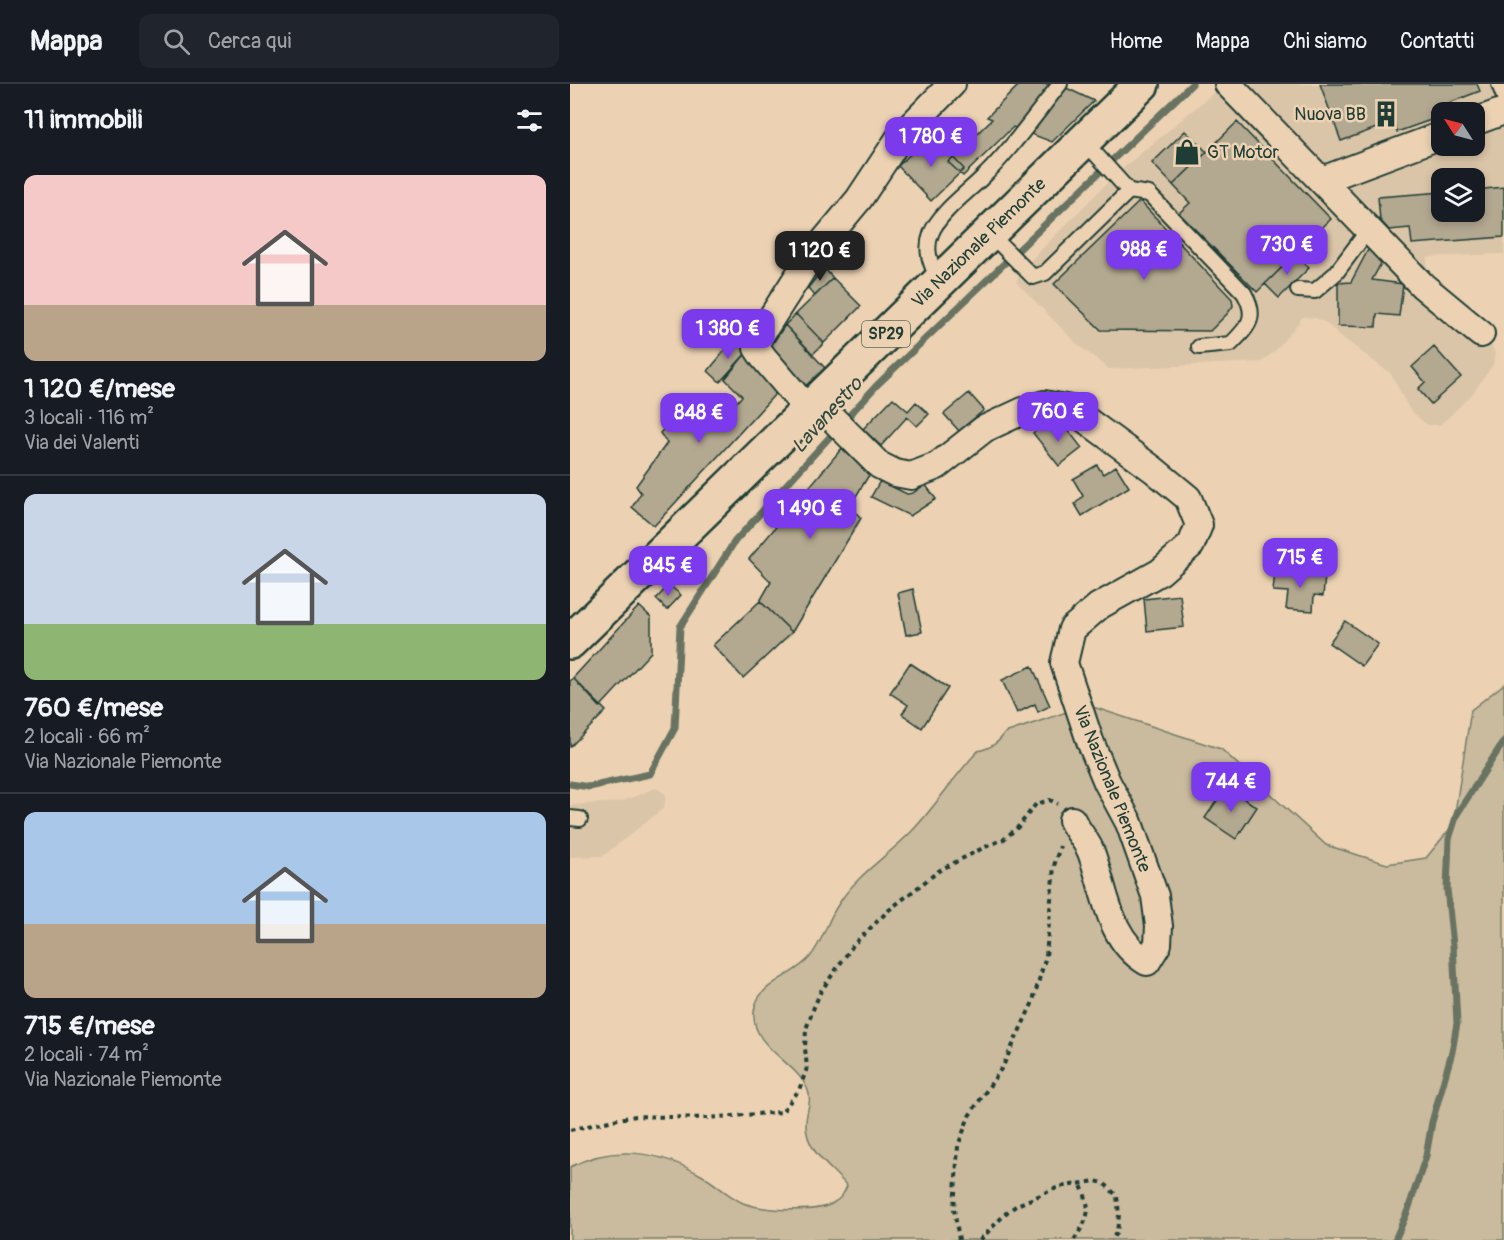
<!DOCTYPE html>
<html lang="it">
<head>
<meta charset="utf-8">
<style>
  :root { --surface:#171b24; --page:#20242c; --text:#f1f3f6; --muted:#9ea1a6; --line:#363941; --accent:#7c3aed }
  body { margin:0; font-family:Pangolin,sans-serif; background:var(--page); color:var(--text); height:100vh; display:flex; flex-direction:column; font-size:22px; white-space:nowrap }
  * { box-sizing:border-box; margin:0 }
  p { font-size:20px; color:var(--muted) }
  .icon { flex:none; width:33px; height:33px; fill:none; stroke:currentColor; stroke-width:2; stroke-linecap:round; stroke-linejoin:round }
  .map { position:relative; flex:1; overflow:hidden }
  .details { display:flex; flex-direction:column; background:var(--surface); width:570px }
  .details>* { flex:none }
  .needle { width:39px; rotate:306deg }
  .tools { position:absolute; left:861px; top:18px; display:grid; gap:12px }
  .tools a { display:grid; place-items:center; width:54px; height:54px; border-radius:12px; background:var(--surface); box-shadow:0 3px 9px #0003; font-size:30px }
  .price { position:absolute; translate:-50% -51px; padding:0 14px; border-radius:12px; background:var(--accent); color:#fff; font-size:20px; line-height:39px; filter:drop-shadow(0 2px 3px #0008) }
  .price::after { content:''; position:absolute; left:50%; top:36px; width:18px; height:14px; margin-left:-9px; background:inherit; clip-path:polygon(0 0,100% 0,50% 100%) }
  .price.active { background:#222; color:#fff }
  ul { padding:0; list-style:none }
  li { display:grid; align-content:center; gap:12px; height:318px; padding:0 24px }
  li+li { border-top:2px solid var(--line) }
  li span { display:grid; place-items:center; height:186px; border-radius:12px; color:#555 }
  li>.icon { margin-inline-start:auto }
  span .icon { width:108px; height:108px; fill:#fffc; stroke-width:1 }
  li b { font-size:26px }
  h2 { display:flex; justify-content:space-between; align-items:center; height:72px; padding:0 24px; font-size:26px }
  header { display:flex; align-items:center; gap:36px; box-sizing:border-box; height:84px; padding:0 30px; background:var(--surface); border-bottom:2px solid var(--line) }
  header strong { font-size:28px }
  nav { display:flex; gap:33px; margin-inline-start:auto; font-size:21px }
  .search { width:420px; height:54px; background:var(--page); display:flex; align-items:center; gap:15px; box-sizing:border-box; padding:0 21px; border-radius:12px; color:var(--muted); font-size:22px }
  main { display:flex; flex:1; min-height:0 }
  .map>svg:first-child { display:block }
  .built { fill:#dbc5a8; fill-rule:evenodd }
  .green { fill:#caba9e; stroke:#747c69; stroke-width:1.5 }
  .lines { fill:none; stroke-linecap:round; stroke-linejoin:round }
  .stream { stroke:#697362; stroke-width:7 }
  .building { fill:#b3a890; stroke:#1f3d34; stroke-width:1.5 }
  .lane-casing { stroke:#1f3d34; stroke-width:18 }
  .street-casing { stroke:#1f3d34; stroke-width:30 }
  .primary-casing { stroke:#1f3d34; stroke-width:38 }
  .path { stroke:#1f3d34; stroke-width:4; stroke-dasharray:4.5 4.5; stroke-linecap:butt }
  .lane { stroke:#ecd2b3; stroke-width:14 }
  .street { stroke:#ecd2b3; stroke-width:26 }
  .primary { stroke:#ecd2b3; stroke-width:33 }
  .labels { text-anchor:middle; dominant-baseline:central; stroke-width:5; stroke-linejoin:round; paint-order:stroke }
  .shield { fill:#ecd2b3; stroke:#5c6a5a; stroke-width:1.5 }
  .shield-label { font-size:16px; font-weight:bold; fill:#1f3d34 }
  .poi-label { font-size:18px; fill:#1f3d34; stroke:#ecd2b3; text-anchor:end }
  .street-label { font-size:18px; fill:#1f3d34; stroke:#ecd2b3 }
  .water-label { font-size:20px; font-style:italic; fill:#314a40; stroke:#ecd2b3 }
</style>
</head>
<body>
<header>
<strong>Mappa</strong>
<div class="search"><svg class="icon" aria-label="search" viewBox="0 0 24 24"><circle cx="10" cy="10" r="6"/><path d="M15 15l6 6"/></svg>Cerca qui</div>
<nav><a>Home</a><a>Mappa</a><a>Chi siamo</a><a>Contatti</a></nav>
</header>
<main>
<section class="details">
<h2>11 immobili<svg class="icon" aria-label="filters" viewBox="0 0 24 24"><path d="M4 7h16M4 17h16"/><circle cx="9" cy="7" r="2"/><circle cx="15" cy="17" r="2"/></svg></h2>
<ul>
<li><span style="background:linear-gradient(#f6c9c9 70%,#b9a48a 0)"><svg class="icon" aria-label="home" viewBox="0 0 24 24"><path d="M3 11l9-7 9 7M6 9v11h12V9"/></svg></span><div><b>1 120 €/mese</b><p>3 locali · 116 m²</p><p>Via dei Valenti</p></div></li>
<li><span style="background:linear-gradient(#c9d6e8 70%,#8fb573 0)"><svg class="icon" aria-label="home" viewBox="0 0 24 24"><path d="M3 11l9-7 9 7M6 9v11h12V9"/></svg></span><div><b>760 €/mese</b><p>2 locali · 66 m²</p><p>Via Nazionale Piemonte</p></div></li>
<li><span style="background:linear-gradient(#a9c7e8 60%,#b9a48a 0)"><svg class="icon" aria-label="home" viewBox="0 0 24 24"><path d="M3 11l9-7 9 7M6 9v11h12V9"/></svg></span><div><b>715 €/mese</b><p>2 locali · 74 m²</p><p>Via Nazionale Piemonte</p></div></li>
</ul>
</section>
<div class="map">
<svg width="934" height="1156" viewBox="0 0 934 1156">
  <rect width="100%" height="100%" fill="#ecd2b3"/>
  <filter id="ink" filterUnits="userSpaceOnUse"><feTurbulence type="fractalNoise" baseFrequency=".0167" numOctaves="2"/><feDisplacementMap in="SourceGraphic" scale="12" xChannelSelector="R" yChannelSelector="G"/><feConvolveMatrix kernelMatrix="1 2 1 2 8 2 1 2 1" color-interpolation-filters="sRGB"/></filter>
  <g filter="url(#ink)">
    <path class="built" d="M658 0H934V170L857 173V189L915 244 925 269 923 281 903 309 878 334 869 341H857L839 325 821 290 773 254 756 239 745 234 733 233 707 265 692 278 539 285 507 260 446 198 453 184 545 91 641 11ZM872 28H904V62H872ZM872 94H904V128H872Z
      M86 704 96 710 94 724 33 772 0 773V721L50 718Z"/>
    <path class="green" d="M934 600V1156H0V1083C43 1060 89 1067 131 1091 145 1099 158 1112 173 1119 191 1126 246 1130 263 1119 271 1115 274 1109 277 1102 261 1083 235 1067 236 1039 236 1027 243 1016 237 1004 225 977 181 963 184 928 186 899 224 893 240 873 253 857 257 837 268 821 286 791 318 772 342 747 366 722 384 692 408 667 421 664 428 659 435 649L517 621 651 665 756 761 817 780 856 774 883 741 901 626Z"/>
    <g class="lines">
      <path class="stream" d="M0 700 19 703 80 690 105 644 110 543 165 457 307 301 622 0
        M825 1156 838 1126 856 1072 862 1038 882 968 887 939 883 861 877 805 879 755 887 730 934 657"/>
    </g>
    <path class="building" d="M450 0H488L524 17 482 58 443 43 393 92 378 78 422 35 417 33Z
      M750 0H907L910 7 876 20 879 28H872V32L827 48 823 38 771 57Z
      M667 38 761 135 687 208 609 129 620 119 603 101Z
      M615 47 637 68 603 101 582 79Z
      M361 50 394 85 361 117 328 82Z
      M934 103V153L842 160 840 144 819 146 810 136 808 113 872 108V128H904V106Z
      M570 117 662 215 663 222 658 229 640 247 531 246 484 200Z
      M799 164 815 172 802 196 833 200 829 232 807 230 806 243 768 242V199L781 198Z
      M726 170 739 184 709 214 695 200Z
      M254 184 263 194 245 212 238 204Z
      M263 194 291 222 254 259 226 230Z
      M226 230 254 259 243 270 215 241Z
      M215 241 255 284 230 307 199 265Z
      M167 252 177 268 150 298 138 287Z
      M864 263 891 293 861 320 848 305 855 298 842 283Z
      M177 268 179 276 207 308 84 442 62 423 71 409 66 402 97 359 90 349 101 337 108 344 127 325 146 341 172 312 155 295Z
      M399 309 414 326 389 347 374 330Z
      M323 314 338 327 346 318 359 330 347 342 337 333 311 362 293 345Z
      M476 339 484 350 495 342 512 364 489 382 463 349Z
      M272 364 299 391 280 422 291 434 222 548 190 517 201 498 179 475Z
      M527 381 533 390 546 382 559 403 512 432 505 420 513 412 503 395Z
      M310 397 337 410 343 409 355 400 366 415 340 432 301 413Z
      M705 488 755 492 753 512 744 511 743 527 716 525 718 508 703 507Z
      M99 501 111 511 97 526 86 515Z
      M343 505 352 548 336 551 328 509Z
      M610 511 614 543 577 547 574 515Z
      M190 517 222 548 173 594 143 561Z
      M69 522 81 533V568L30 623 3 594Z
      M775 537 808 560 792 582 759 559Z
      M340 579 378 604 352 644 332 630 338 621 320 609Z
      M462 582 480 622 468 628 465 620 447 629 432 596Z
      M3 594 36 627 0 663V597Z
      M656 703 687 723 666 755 635 734Z"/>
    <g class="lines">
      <g class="lane-casing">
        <path id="lane" d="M929 0 934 13
          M514 57 559 107
          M419 149 463 193 475 189 559 107 579 110 674 209C688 233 679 242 661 260L629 263
          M369 198C362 182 354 168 361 150 369 128 400 107 417 89 444 62 466 30 490 0
          M728 206 745 207 766 189 799 145
          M0 734 10 735"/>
      </g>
      <g class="street-casing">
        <path id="street" d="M658 0 853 202 911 250
          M904 38 934 27
          M752 96 872 51
          M246 318 309 381 325 389 341 392 367 382 414 345 455 326 474 320 501 325 584 386 618 414 629 441 621 461 590 488 529 522 502 545 494 579 520 657 537 698 559 739 585 812 589 842 588 860 577 878C538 855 536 808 521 768 517 757 507 747 502 736
          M238 326 193 273 187 264 189 253 239 175 289 115 330 53 382 0"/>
      </g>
      <g class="primary-casing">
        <path id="primary" d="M0 558 572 0"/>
      </g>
      <path class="path" d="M0 1046 48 1035 66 1032 137 1034 212 1028 229 1006 237 984 235 964 236 945 244 923 251 907 284 860 319 826 370 786 413 764 434 755 448 743 466 720 480 716 488 720
        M389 1156 384 1125 388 1062 399 1032 433 982 462 920 476 872 484 782 490 762
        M410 1156 436 1129 447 1121 489 1103 525 1097 534 1099 547 1112 549 1131 547 1148 541 1156
        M504 1156C520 1131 522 1127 510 1099"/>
      <use href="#lane" class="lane"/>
      <use href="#street" class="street"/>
      <use href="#primary" class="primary"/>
    </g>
  </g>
  <defs>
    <g id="building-bare" transform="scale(2.07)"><path d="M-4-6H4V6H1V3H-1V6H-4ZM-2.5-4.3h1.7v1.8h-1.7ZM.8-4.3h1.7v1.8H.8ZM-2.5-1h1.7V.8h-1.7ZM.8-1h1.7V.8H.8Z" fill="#1f3d34" stroke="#ecd2b3" stroke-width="2.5" paint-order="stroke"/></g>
    <g id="shop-bare" transform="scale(2.07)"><path d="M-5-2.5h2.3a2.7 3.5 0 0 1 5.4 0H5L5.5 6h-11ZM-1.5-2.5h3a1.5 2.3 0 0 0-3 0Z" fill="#1f3d34" stroke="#ecd2b3" stroke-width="2.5" paint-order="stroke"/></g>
  </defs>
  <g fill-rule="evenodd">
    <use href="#building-bare" x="816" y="30"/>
    <use href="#shop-bare" x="617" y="68"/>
  </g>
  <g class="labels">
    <rect class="shield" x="292" y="237" width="48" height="26" rx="4.5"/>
    <g class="shield-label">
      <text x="316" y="250">SP29</text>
    </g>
    <g class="poi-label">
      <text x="796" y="30">Nuova BB</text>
      <text x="637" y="68" text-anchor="start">GT Motor</text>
    </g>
    <g class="street-label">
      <text transform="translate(409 159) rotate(-44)">Via Nazionale Piemonte</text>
      <text transform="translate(542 705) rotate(68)">Via Nazionale Piemonte</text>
    </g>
    <g class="water-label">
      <text transform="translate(257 331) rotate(-48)">Lavanestro</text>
    </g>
  </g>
</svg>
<div class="tools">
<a><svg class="needle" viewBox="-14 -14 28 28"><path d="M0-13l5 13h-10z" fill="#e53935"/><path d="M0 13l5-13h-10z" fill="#9ea1a6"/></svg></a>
<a><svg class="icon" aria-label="layers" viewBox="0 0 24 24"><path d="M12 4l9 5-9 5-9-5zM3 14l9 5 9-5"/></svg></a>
</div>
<b class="price" style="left:361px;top:84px">1 780 €</b>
<b class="price" style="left:717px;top:192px">730 €</b>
<b class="price" style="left:574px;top:197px">988 €</b>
<b class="price active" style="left:250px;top:198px">1 120 €</b>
<b class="price" style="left:158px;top:276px">1 380 €</b>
<b class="price" style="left:488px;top:359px">760 €</b>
<b class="price" style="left:129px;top:360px">848 €</b>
<b class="price" style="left:240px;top:456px">1 490 €</b>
<b class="price" style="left:730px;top:505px">715 €</b>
<b class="price" style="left:98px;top:513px">845 €</b>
<b class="price" style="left:661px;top:729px">744 €</b>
</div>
</main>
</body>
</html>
